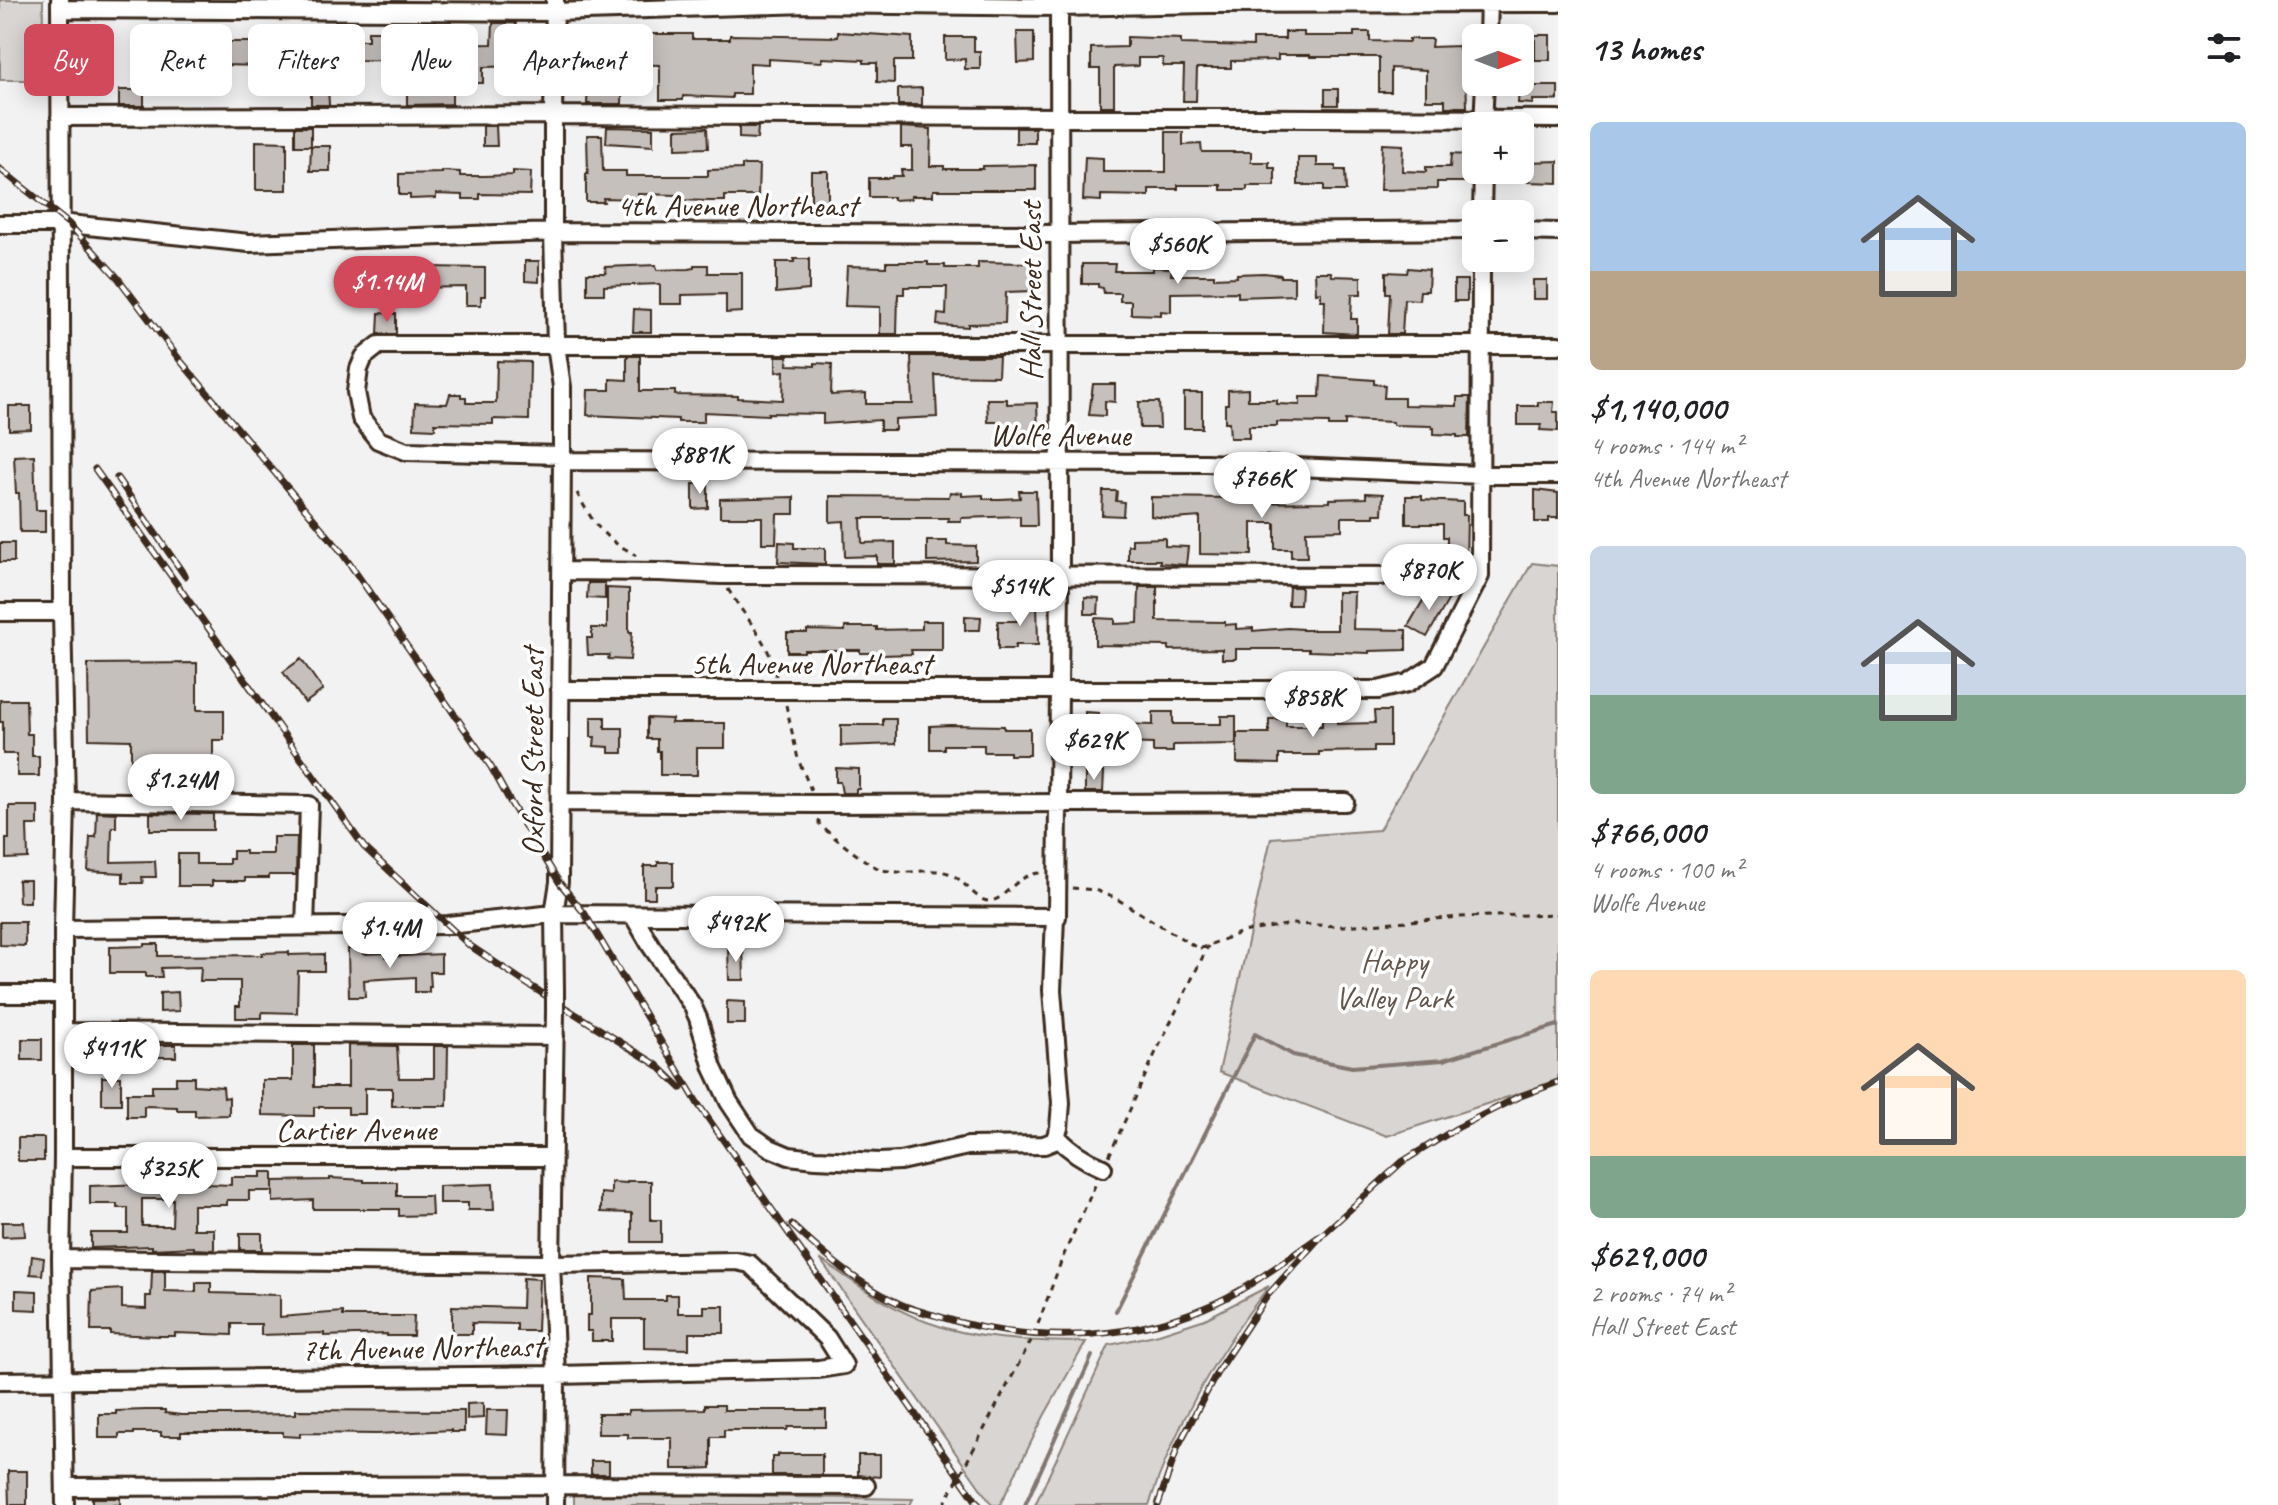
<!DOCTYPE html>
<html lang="en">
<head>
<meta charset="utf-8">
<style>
  :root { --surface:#fff; --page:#f6f6f6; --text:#202124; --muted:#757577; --accent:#d1495b }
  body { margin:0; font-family:Caveat,sans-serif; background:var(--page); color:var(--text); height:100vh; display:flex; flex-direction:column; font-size:30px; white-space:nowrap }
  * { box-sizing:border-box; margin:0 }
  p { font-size:26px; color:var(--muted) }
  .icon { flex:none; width:44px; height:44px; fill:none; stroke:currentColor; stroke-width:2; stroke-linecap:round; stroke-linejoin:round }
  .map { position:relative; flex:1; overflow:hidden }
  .panel { display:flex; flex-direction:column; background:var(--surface); width:720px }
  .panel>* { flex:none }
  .hud { position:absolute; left:24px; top:24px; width:760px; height:72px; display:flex; gap:16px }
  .needle { width:52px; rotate:90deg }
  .fabs { position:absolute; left:1462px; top:24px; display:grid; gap:16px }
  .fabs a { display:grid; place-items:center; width:72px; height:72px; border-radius:12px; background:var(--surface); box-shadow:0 4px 20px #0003; font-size:40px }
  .price { position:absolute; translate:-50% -68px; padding:0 18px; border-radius:28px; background:#fff; color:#222; font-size:26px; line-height:52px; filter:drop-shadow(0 2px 4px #0008) }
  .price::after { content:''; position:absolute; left:50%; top:48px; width:24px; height:18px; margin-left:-12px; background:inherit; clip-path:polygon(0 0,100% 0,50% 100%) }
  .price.active { background:var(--accent); color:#fff }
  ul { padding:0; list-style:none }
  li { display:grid; align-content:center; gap:16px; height:424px; padding:0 32px }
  li span { display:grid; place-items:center; height:248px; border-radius:12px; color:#555 }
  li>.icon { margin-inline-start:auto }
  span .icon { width:144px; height:144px; fill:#fffc; stroke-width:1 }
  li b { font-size:34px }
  h2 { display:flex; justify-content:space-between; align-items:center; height:96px; padding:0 32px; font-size:34px }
  .tag { padding:0 28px; border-radius:12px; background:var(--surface); box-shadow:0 4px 20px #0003; font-size:28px; line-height:72px }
  .tag.active { background:var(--accent); color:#fff }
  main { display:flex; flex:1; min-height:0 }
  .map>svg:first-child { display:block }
  .green { fill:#d8d5d2; stroke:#8a8078; stroke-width:2 }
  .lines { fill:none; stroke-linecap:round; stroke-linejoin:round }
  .stream { stroke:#827770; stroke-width:4 }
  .building { fill:#c6c0bd; stroke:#3b2a1e; stroke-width:2; fill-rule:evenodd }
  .minor-casing { stroke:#3b2a1e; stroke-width:22 }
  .path { stroke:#3b2a1e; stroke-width:3; stroke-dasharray:6 6; stroke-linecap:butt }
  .minor { stroke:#fff; stroke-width:16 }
  .rail-casing { stroke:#3b2a1e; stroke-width:7 }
  .rail { stroke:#fff; stroke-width:4; stroke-dasharray:12; stroke-linecap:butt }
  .minor-bridge-casing { stroke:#3b2a1e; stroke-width:22; stroke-linecap:butt }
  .minor-bridge { stroke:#fff; stroke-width:16 }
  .labels { text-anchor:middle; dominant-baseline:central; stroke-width:7; stroke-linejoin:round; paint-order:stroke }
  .street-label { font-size:32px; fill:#3b2a1e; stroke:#fff }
  .park-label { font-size:32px; fill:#62554b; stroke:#fff }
</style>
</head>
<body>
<main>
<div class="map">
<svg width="1558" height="1505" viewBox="0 0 1558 1505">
  <rect width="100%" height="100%" fill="#f3f2f2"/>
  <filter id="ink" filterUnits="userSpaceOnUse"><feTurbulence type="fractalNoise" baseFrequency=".0125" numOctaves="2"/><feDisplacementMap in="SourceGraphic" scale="16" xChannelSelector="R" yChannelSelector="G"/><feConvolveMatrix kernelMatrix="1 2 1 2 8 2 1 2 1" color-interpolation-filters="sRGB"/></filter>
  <g filter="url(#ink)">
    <path class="green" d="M0 0H43L42 80H0Z
      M1532 563 1558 566V1081L1387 1136 1219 1072 1271 838 1379 830Z
      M820 1259C854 1282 888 1308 927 1322 978 1341 1032 1341 1086 1342L1044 1416 1000 1505H992Z
      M1269 1286C1217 1352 1175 1426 1149 1505H1035L1109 1345 1159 1334 1205 1319Z
      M574 1493 913 1499 910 1505H574Z"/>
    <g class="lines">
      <path class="stream" d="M1116 1311 1255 1034 1293 1055 1352 1067 1443 1060 1558 1025
        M1025 1505 1092 1356"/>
    </g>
    <path class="building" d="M493 23H516L515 33H532V37H539L538 66 483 67V83H452V104L407 105V90H381V51L439 49V45L492 44Z
      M368 31H381L380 60 328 61V63H309V58L269 59V66L222 65 223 42H277V39L309 37 310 33 328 34V40H368Z
      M838 32 912 37V61H894V83L877 82V63H864V60L822 58V62L768 59V64L750 63V94H732V98L683 96V100H660V65L623 64 622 104H587L588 85H606V62H584V34H692V39H730V35L838 37Z
      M1017 32H1034V62L1018 63Z
      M1285 32H1304V36H1354V32H1370V41L1409 42V39H1432L1431 47 1459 46V50H1469L1470 75H1466L1467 107H1445V100H1426V70L1391 68V92H1379V57H1310V55H1278V60L1231 61V68H1197L1196 101H1183L1184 66H1163V58H1138V66L1114 67V106H1100V69H1091V48L1127 47V37L1181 39V44L1253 46V39H1285Z
      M1535 35H1550V60H1535Z
      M945 37H974V51H980V69H965V59L945 60Z
      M175 38H195V61L159 60 158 73 135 72 136 41H175Z
      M201 62H214V85H201Z
      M311 85H328L329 105H311Z
      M1519 86H1558V100H1533V104L1518 103Z
      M922 88V105H898V89Z
      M1325 89H1338V105H1325Z
      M119 90H144V106H119Z
      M483 126H496L497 146H483Z
      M295 127H311V146H295Z
      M607 127 653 128V146L606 143Z
      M739 127H758L757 139 739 138Z
      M901 127 931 129 930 166H944V169H983V166L1036 165V190H933V196H911V199L893 200V197H869V178H892V176H902L901 170H912V147H901Z
      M707 128 708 148 676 149V129Z
      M1016 128H1035V143H1016Z
      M1166 132H1183V145L1201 144 1202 152H1251V162H1269V168H1275V186H1247V190H1221V185H1178V189H1149V196L1101 195V201L1083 200 1085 157 1103 158V172H1166Z
      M587 135H602L603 171H626V176H708V170L742 169V165H759L758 196H725V201H709L677 200V195L638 194V199L603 198 604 202H586V174H588Z
      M256 141 287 142V190H256Z
      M1382 144 1403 145 1402 171 1426 172V167H1450L1451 154 1466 155V182H1437V189L1380 190Z
      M311 146H330V171H310Z
      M1298 158H1317V166H1336V170H1345L1346 191H1324V185H1298Z
      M1558 161V183L1528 182V162Z
      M442 171 460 172V176H484L513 175V171L531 172 530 195 480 194V199H463V195L436 194V198L410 199V195H399V174L442 173Z
      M811 171H828V201H811Z
      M794 259H809V290L776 293V262H794Z
      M525 261H539V282L525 281Z
      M886 262H928V265H945V268H978V262L1033 263 1032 291 1006 292 1005 323 968 324V327L937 325 938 314 946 315 947 287H904V294H898L897 334H880V307L845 306 847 266 886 267Z
      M1082 264H1115L1114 271H1152V267L1172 268 1171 275H1214V278L1237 277V274L1264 273 1281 275V277H1294V295L1238 297V292L1171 293V312L1161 311V315L1131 314V301H1120V293H1104L1103 288 1098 287V284H1082Z
      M656 265 657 270 689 269 694 268V265H708V273H742V312L726 313V294L682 295V304H660V284L604 286V294H587V273H606L605 267Z
      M369 266 485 268V296H481V305H466V287L409 288V291H369Z
      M1408 268 1429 270 1428 291H1420L1419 300 1404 299 1402 334H1388L1390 293H1386V272L1407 273Z
      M1315 272H1331L1332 276 1361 277V294H1352L1351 319H1357V334L1324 332 1325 300H1321V292L1316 293Z
      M1454 280H1467V301H1454Z
      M1533 280H1547V299H1533Z
      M634 309 651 310V332H633Z
      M379 313 396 314V334H378Z
      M627 356H640V391H675V395L738 396V398L783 400 784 371 776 372V356H787L788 365 815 366V363L832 364 831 395 866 393V404H913L911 356H999L998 376 935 375 937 417 895 419V430H880V420L823 424V414L768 413V415L704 412V422H678V419L587 415 588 390H610V379L627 380Z
      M497 361 530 362 529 420 493 419V424L435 423V429L414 428 415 403 447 404 450 394H461V397H466V403H496Z
      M1321 376 1374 380V384L1385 385 1384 398H1404V405L1457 406V397H1470L1469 437H1457V435L1434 434V428H1432V426L1393 425V422L1345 420V426H1329V423L1277 422V426H1249V438H1230L1229 422H1225V404H1228V390L1248 389V400H1277V404L1300 405V397H1320Z
      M1093 384H1115V402L1105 401V416L1089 415Z
      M1184 393H1202V428H1184Z
      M987 399H1007V404L1037 403 1038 433 1019 434V427L998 428V422H988Z
      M1139 402H1159L1160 428H1140Z
      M1538 402H1554L1553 412H1558V431L1540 430 1541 425H1518V406H1538Z
      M9 406H31V429L9 430Z
      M34 455 36 510H45V532H20L19 493H16L14 456Z
      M693 484H708V508L693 509Z
      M1535 490 1558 493V518H1549V522H1535Z
      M1019 491H1036L1037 526H1020V516L961 518V521H948L949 518H861L862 543 895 542V564H877V556L845 557 844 521 830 522V496L949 497 950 492 962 493V496L983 495V499H1000L1020 498Z
      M1103 491H1117L1116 501 1124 502 1123 516 1102 515Z
      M1366 493 1383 494 1382 514H1374V517H1342V530L1306 531 1307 557H1291V549H1275V523H1252V555L1200 554V517L1174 519 1151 516V497L1232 498V500L1248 501V503L1330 502V499L1366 498Z
      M1406 496H1422V500L1463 502V515H1467L1466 565H1447V537H1443V524H1406Z
      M794 497V514H777L776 543H762V517H720V499Z
      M1165 538V546L1188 547 1186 565 1160 563V560H1128V545H1132V539Z
      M927 541H947V545L976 546V561L927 562Z
      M779 542 794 543V548H825V564L778 562Z
      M0 543H14V562H0Z
      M1404 547H1422V565H1404Z
      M588 583H605V599L587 598Z
      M1139 587H1157V621L1225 622V625L1236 624V629L1253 628V631L1288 628 1302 629V630H1337V592H1354L1353 629 1406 630V650L1369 651V653L1309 651V649H1236V659H1222V649L1169 650V646L1095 645V618L1115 619V624L1138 623Z
      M1289 587H1301L1300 605H1288Z
      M1431 587 1450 597 1427 637 1408 626Z
      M607 588 629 589V632H632L630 660 608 659 609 655H588L587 638H592V628H607Z
      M1085 597 1099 598 1098 614H1085Z
      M1017 602H1037L1038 645H1015V649H998V621H1017Z
      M965 616 981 617 980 630H965Z
      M922 621H942V650H911L912 654 882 655V653H860V650H804V652H787V633H807V630L845 631V627H877V630L922 629Z
      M301 659 323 690 305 703 283 672Z
      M197 663V710H224V740H213V792L144 791 143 785H131V740L89 739 88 664Z
      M0 700H26L27 734H32V756H39V776H17V754H3V722H0Z
      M1322 708H1337V724L1375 723 1374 711H1390V746H1374V751L1319 752V755H1279V764L1237 763V733H1269V719H1286V726H1322Z
      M1085 712 1099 713V732H1085Z
      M1153 712H1173V724H1221V716H1236V744L1173 745V752H1153V744L1121 743V724L1153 725Z
      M591 717H605V728H623V753H609V747L594 746 595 737H591Z
      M647 718 672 719 671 723H725V748H697V775H660V751H657V739H647Z
      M883 719H896V744L841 746V725H883Z
      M950 725 1004 726V729H1030V755H1010V752H984V745H944V749H930V726Z
      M836 768 859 769V789H856V793H842L840 782H836Z
      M1085 772H1104L1103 792H1085Z
      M9 806H38V825H27L28 858 6 859V839H9Z
      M97 812 116 813V827H112L111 862 155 861 156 877H142L143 883H123V873L88 871 90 837H96Z
      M150 813 213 814V830H150Z
      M273 837H297L296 875H269V878H245V881H212V886H178V854H196V864H229V859H233V851H245V854H273Z
      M658 862H673V886H655V898H644V866H658Z
      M18 880H30V902H19Z
      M0 922H25V946L0 945Z
      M145 944H158V956L262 955V953L289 952V955L324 954V971H298L297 1013 262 1012V1018H236V1006H240V981H200L201 967 161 968 162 977H146V973H110V947L145 946Z
      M728 947H743L744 980H729Z
      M348 949H364V954L386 953V957L441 954V972H430L431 987H429V992H415V977L364 980 365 997H349Z
      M178 992 179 1011 160 1012V993Z
      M727 1001 745 1002V1024H727Z
      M22 1039H42V1060H22Z
      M157 1045H176V1057H157Z
      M293 1045H314V1087H348V1045L397 1046 399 1078H434V1046H448L447 1106H392V1088H365V1114H348V1107H314V1116L262 1115V1080H293Z
      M102 1077H121V1104H102Z
      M176 1077H194V1085L223 1087 224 1098 229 1097V1115L195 1116V1110H177V1107L144 1106V1117H127V1093H152V1085H176Z
      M18 1138H44V1161H18Z
      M145 1172H160V1182L231 1185V1177H261V1172H273V1191H249V1200H227V1205H193V1229H214V1250L194 1249V1247L152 1249V1246L91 1248V1233H128V1208H117V1204H90V1186L145 1184ZM142 1199H173L172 1226H142Z
      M330 1178 364 1180V1182H397V1196H431L432 1215 399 1216V1209H313V1200L273 1202V1181L330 1180Z
      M627 1181H651V1220H661V1242H632V1213L601 1212V1193L611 1194V1182L627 1183Z
      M493 1184 494 1210H468V1203H439V1186Z
      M2 1222H24L25 1236 2 1237Z
      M240 1233H262V1250H240Z
      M32 1256 44 1258 42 1275 30 1274Z
      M152 1271H165V1291L196 1292V1283H211V1293L280 1295V1317L343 1312V1316H414L413 1336H387V1334L324 1336V1333L261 1335V1324H232V1335L175 1333V1336H160L110 1334V1331H91L92 1291 122 1289V1308L146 1309V1296H151Z
      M523 1278 539 1279 537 1331H517V1324L472 1323V1334H452V1306L522 1308Z
      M591 1278 625 1279 626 1300H666V1295H678V1313H704V1306H724V1333H689V1349L644 1348V1319H612V1341H592V1331H587V1315H591Z
      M16 1290 37 1291V1310L16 1309Z
      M483 1403V1418L467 1419V1404Z
      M705 1405H724V1410H826V1427H788L787 1430H724V1437H711V1468L691 1469H672V1438H628V1434H598V1414H628V1410L705 1409Z
      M146 1410H165V1413L181 1415H236L296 1414V1410L464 1411V1432H451V1430L377 1434 300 1433V1437L283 1436V1432H181V1436H161V1432H134V1434H119V1438H99V1414H116V1411Z
      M487 1410H508L507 1435 486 1434Z
      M778 1454H822V1475H772V1457H778Z
      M858 1455H880V1477L858 1475Z
      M591 1461H609V1474H591Z
      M8 1471H27V1505H9Z
      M92 1498H120V1505H92Z"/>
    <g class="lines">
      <g class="minor-casing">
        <path id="minor" d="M60 0 62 612 66 801 63 929V1157L61 1259 65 1505
          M60 9 555 12 808 4 1059 7 1209 4 1558 3
          M1488 38 1489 0
          M60 117 553 115 1558 119
          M1483 126 1485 82
          M1482 214 1483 170
          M0 224H69L249 243 553 232 1058 234 1476 230
          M1520 231 1558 232
          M562 455 406 451 378 440 361 418 356 392 359 369 364 357 379 345H1558
          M562 461 1206 463 1481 475H1558
          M562 571 659 572 721 575 1480 576
          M0 612H62
          M560 690H1378L1408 683 1434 666 1480 576 1481 258
          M66 801 309 805 305 927
          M560 802 816 804 1345 802
          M633 915 651 946 692 1005 698 1018 713 1068 729 1102 751 1135 770 1148 789 1156 816 1159 880 1162 900 1161 968 1146 1044 1145 1054 1141 1059 1128 1061 1103 1052 990 1055 917
          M63 929 448 925 554 914 1057 917 1060 575 1059 0
          M555 990 554 914 559 882 562 455V387L556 345 553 232V115L555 0
          M0 994H63
          M555 1012 551 1264 556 1375 555 1505
          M63 1032 555 1036
          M1056 1136C1070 1151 1084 1160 1103 1168
          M63 1157H552
          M0 1381 556 1375 819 1369 844 1365 827 1338 750 1264 736 1261 551 1264 61 1259
          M65 1487 555 1485 866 1486"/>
      </g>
      <path class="path" d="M577 493C586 510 597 530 613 541 620 547 629 550 636 556
        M728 589C745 618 770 642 776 676
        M786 705 798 759 811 790
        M819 820V824C832 836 865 863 880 869 884 871 893 871 898 872 914 873 932 868 948 873 962 877 975 900 988 901 1005 902 1014 874 1041 873
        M1072 888 1095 890 1117 899 1199 949 1242 932 1292 924 1343 926 1460 917 1558 914
        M1109 1156 1155 1054 1208 946
        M944 1505 1034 1335 1062 1259 1097 1181"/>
      <use href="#minor" class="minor"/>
      <g class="rail-casing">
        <path id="rail" d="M0 169 69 224 118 278 179 359 340 550 491 767 512 805 559 882 585 914 698 1104 979 1505
          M95 469 364 847 469 945 529 985 657 1065 681 1088
          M117 478 185 576
          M792 1225C824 1255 859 1285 900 1304 911 1309 923 1312 934 1315 1020 1343 1120 1343 1204 1308 1247 1291 1285 1260 1323 1234
          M1158 1505 1178 1446 1220 1367 1267 1296 1323 1234 1402 1162 1457 1128 1518 1097 1558 1082"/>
      </g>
      <use href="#rail" class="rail"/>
      <g class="minor-bridge-casing">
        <path id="minor-bridge" d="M555 990V1012"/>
      </g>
      <use href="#minor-bridge" class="minor-bridge"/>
    </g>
  </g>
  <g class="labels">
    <g class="street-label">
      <text x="737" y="205">4th Avenue Northeast</text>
      <text transform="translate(1030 291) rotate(-90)">Hall Street East</text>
      <text x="1060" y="434">Wolfe Avenue</text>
      <text x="811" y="663">5th Avenue Northeast</text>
      <text transform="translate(532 752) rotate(-90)">Oxford Street East</text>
      <text x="356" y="1129">Cartier Avenue</text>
      <text transform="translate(422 1348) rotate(-1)">7th Avenue Northeast</text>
    </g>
    <g class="park-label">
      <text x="1394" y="960">Happy<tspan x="1394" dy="37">Valley Park</tspan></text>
    </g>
  </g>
</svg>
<div class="fabs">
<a><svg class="needle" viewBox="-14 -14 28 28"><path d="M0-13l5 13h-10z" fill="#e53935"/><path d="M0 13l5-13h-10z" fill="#757577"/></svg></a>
<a>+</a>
<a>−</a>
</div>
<b class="price" style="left:1178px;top:286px">$560K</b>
<b class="price active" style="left:387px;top:324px">$1.14M</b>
<b class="price" style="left:700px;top:496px">$881K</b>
<b class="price" style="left:1262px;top:520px">$766K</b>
<b class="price" style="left:1429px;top:612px">$870K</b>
<b class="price" style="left:1020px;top:628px">$514K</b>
<b class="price" style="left:1313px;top:739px">$858K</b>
<b class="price" style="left:1094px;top:782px">$629K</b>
<b class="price" style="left:181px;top:822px">$1.24M</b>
<b class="price" style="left:736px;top:964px">$492K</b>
<b class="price" style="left:390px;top:970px">$1.4M</b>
<b class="price" style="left:112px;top:1090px">$411K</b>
<b class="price" style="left:169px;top:1210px">$325K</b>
<div class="hud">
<a class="tag active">Buy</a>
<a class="tag">Rent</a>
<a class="tag">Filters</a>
<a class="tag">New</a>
<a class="tag">Apartment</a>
</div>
</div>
<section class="panel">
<h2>13 homes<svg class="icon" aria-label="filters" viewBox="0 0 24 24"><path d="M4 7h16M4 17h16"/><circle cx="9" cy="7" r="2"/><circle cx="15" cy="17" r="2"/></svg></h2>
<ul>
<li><span style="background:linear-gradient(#a9c7e8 60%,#b9a48a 0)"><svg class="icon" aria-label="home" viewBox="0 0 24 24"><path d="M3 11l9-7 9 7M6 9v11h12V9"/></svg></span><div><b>$1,140,000</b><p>4 rooms · 144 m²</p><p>4th Avenue Northeast</p></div></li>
<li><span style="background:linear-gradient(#c9d6e8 60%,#7fa58c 0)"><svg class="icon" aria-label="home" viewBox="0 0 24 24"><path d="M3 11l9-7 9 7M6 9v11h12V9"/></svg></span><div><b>$766,000</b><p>4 rooms · 100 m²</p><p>Wolfe Avenue</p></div></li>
<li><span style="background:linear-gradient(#ffd9b3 75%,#7fa58c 0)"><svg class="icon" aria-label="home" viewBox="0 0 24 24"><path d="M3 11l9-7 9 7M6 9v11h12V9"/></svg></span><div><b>$629,000</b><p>2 rooms · 74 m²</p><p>Hall Street East</p></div></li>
</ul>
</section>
</main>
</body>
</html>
